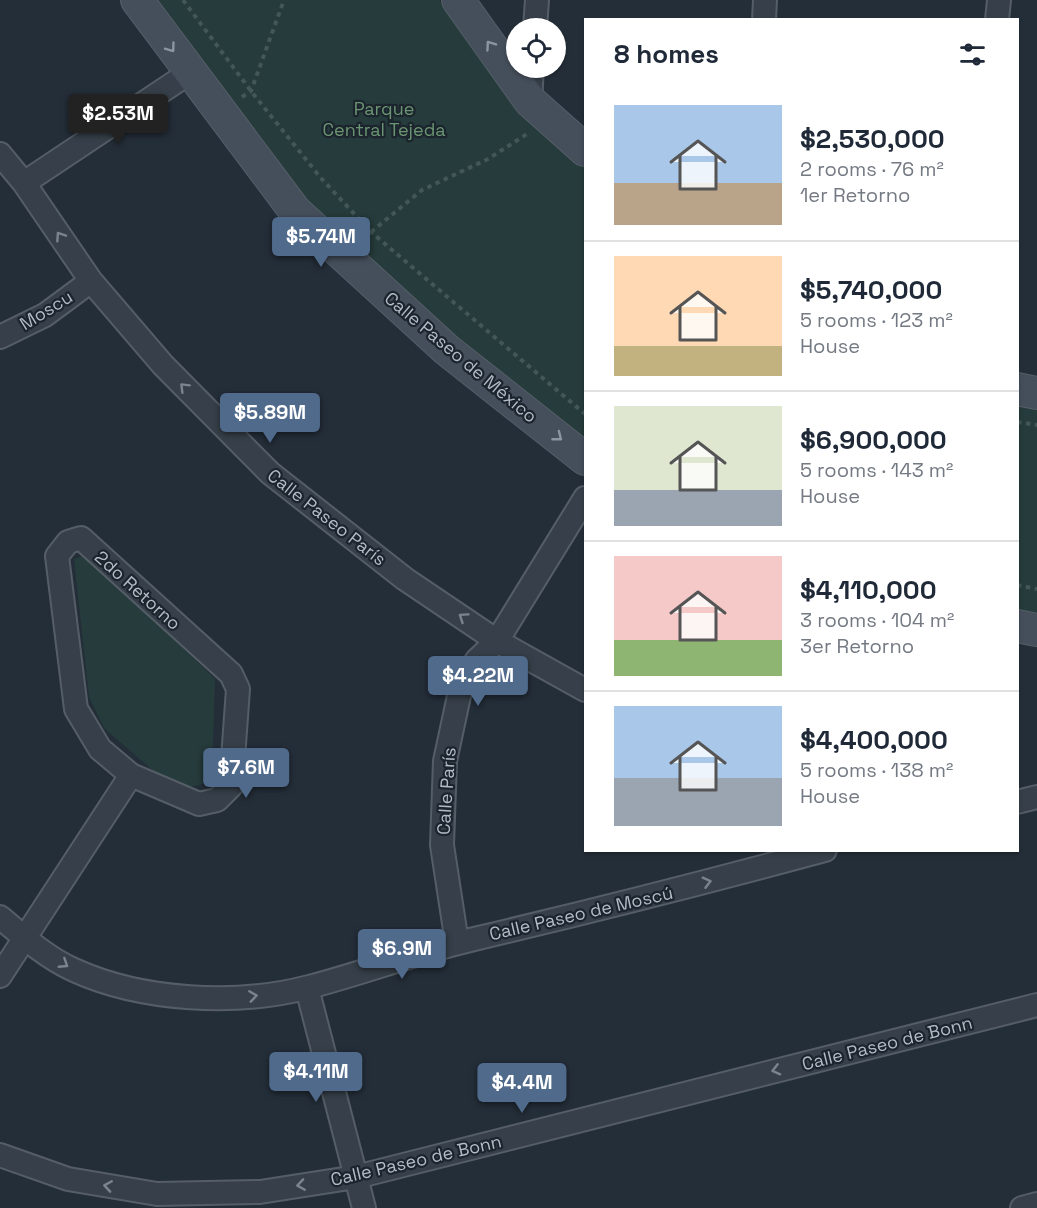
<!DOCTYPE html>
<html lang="en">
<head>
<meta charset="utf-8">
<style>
  :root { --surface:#fff; --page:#f6f6f7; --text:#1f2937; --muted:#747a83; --line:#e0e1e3; --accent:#506a8b }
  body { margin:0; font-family:"Space Grotesk",sans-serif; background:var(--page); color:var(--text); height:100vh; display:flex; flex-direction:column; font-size:22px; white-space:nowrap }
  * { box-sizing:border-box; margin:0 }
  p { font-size:20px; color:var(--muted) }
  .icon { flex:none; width:33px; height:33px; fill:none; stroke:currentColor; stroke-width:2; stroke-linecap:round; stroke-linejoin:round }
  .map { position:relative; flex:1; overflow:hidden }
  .panel { position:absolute; left:584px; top:18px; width:435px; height:834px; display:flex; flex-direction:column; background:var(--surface); border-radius:0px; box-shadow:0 2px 4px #0004 }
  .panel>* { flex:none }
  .controls { position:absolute; left:506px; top:18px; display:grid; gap:12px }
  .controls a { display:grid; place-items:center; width:60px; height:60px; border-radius:50%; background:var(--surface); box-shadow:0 2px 4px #0004; font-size:30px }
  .price { position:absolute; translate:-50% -51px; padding:0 14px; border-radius:6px; background:var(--accent); color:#fff; font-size:20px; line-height:39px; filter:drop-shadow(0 2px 3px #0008) }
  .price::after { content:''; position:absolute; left:50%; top:36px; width:18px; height:14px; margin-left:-9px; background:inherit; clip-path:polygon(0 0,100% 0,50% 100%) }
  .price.on { background:#222; color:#fff }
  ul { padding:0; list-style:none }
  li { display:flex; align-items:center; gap:18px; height:150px; padding:0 30px }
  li+li { border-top:2px solid var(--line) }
  li span { display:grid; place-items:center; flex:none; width:168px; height:120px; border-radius:0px; color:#555 }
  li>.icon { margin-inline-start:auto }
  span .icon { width:72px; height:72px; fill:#fffc; stroke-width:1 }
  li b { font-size:26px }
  h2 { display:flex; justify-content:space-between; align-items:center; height:72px; padding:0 30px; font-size:26px }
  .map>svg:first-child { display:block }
  .green { fill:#263b3b }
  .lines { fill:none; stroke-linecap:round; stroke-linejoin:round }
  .minor-casing { stroke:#555e67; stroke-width:26 }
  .secondary-casing { stroke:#555e67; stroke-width:34 }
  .path { stroke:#435658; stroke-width:4; stroke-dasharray:4.5 4.5; stroke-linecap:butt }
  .minor { stroke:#37404a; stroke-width:22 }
  .secondary { stroke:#454f5c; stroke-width:32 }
  .oneway { stroke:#8c95a1 }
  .oneway2 { stroke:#7b848e }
  .labels { text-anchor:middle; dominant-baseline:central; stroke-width:4.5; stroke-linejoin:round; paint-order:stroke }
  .park-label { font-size:18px; fill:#6b9572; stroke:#1c252e }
  .street-label { font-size:18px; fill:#b2bbc6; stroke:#1c252e }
</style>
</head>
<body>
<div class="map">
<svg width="1037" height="1208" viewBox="0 0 1037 1208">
  <rect width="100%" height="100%" fill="#242e39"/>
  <path class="green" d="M147 0H439L506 91 585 160V442L452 346 306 203Z
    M1017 400 1037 403V614L1017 609Z
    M86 555 215 679 212 782 190 787 158 775 104 728 89 697 74 559Z"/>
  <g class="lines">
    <g class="minor-casing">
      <path id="minor" d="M764 20 765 0
        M997 20 999 0
        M535 28 537 0
        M530 101 532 68
        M0 154 24 183 91 281 163 365 270 473 405 579 497 641 585 690
        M24 183 189 73
        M0 337 45 315 91 281
        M81 538 231 674 238 689 231 786 217 800 199 804 131 775 100 749 76 709 57 556 68 542Z
        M1017 802 1037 797
        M0 917C22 936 47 958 74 970 142 1001 237 1006 309 987 363 973 415 953 470 940 589 912 707 882 825 850
        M457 943 442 845 445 761 462 682 477 660 497 641 585 498
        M0 976 131 775
        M307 988 364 1208
        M0 1155 68 1179 157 1194 260 1192 356 1177 1037 1005
        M1022 1208 1037 1204"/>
    </g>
    <g class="secondary-casing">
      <path id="secondary" d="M137 0 295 211 447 350 585 459
        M458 0 530 101 585 150
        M1017 389 1037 393
        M1017 626 1037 630"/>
    </g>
    <path class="path" d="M183 0 251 91 320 177 371 232 585 414
      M242 97 251 91 284 0
      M371 232 422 190 488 159 527 134
      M1017 422 1037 425
      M1017 585 1037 589"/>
    <use href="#minor" class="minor"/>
    <use href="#secondary" class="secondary"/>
  </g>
  <defs><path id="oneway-chevron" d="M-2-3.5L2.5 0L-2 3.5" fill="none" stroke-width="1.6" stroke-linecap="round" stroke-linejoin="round" transform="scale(1.5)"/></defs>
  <g class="oneway">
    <use href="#oneway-chevron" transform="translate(490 45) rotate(-125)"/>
    <use href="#oneway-chevron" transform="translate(171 48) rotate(54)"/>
    <use href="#oneway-chevron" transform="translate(558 437) rotate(38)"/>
  </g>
  <g class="oneway2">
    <use href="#oneway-chevron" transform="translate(60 236) rotate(-124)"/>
    <use href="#oneway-chevron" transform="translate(184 387) rotate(-135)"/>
    <use href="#oneway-chevron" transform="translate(463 617) rotate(-146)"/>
    <use href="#oneway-chevron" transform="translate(707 882) rotate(-15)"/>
    <use href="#oneway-chevron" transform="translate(64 964) rotate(33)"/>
    <use href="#oneway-chevron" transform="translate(253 996) rotate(-8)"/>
    <use href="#oneway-chevron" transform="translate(776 1070) rotate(166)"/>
    <use href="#oneway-chevron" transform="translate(301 1185) rotate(171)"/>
    <use href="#oneway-chevron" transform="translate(108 1186) rotate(-171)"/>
  </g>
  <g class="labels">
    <g class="park-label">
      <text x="384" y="108">Parque<tspan x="384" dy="21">Central Tejeda</tspan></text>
    </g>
    <g class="street-label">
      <text transform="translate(46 310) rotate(-32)">Moscu</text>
      <text transform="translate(461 357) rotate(40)">Calle Paseo de México</text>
      <text transform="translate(327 517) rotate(38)">Calle Paseo París</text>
      <text transform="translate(138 590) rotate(42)">2do Retorno</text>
      <text transform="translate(446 791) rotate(-86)">Calle París</text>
      <text transform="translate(581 913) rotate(-13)">Calle Paseo de Moscú</text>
      <text transform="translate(887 1043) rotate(-14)">Calle Paseo de Bonn</text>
      <text transform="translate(416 1160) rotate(-13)">Calle Paseo de Bonn</text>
    </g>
  </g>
</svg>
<div class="controls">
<a><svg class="icon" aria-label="locate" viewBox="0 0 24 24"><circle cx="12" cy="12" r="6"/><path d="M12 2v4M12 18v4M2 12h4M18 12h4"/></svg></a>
</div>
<b class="price on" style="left:118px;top:145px">$2.53M</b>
<b class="price" style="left:321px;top:268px">$5.74M</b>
<b class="price" style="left:270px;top:444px">$5.89M</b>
<b class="price" style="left:478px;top:707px">$4.22M</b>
<b class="price" style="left:246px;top:799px">$7.6M</b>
<b class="price" style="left:402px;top:980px">$6.9M</b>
<b class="price" style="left:316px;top:1103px">$4.11M</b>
<b class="price" style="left:522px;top:1114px">$4.4M</b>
<section class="panel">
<h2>8 homes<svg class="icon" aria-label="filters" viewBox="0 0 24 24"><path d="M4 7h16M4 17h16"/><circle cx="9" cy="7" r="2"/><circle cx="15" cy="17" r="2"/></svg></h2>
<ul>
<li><span style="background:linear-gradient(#a9c7e8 65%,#b9a48a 0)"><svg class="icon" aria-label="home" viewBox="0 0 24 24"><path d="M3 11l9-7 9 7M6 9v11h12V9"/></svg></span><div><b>$2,530,000</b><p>2 rooms · 76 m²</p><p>1er Retorno</p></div></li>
<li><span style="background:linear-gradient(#ffd9b3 75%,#c2b280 0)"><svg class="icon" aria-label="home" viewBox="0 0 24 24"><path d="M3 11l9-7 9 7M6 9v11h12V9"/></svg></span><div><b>$5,740,000</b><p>5 rooms · 123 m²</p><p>House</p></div></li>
<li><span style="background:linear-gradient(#dfe7d0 70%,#9aa5b1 0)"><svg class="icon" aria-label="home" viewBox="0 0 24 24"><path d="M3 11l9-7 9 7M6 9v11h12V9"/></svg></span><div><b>$6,900,000</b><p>5 rooms · 143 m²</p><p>House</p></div></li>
<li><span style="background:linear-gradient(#f6c9c9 70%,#8fb573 0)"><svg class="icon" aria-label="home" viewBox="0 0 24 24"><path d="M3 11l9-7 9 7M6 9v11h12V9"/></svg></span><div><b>$4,110,000</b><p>3 rooms · 104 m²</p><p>3er Retorno</p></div></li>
<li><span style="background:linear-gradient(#a9c7e8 60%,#9aa5b1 0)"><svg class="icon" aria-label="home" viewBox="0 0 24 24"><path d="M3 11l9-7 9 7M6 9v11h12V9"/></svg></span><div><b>$4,400,000</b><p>5 rooms · 138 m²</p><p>House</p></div></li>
</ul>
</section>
</div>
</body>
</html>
